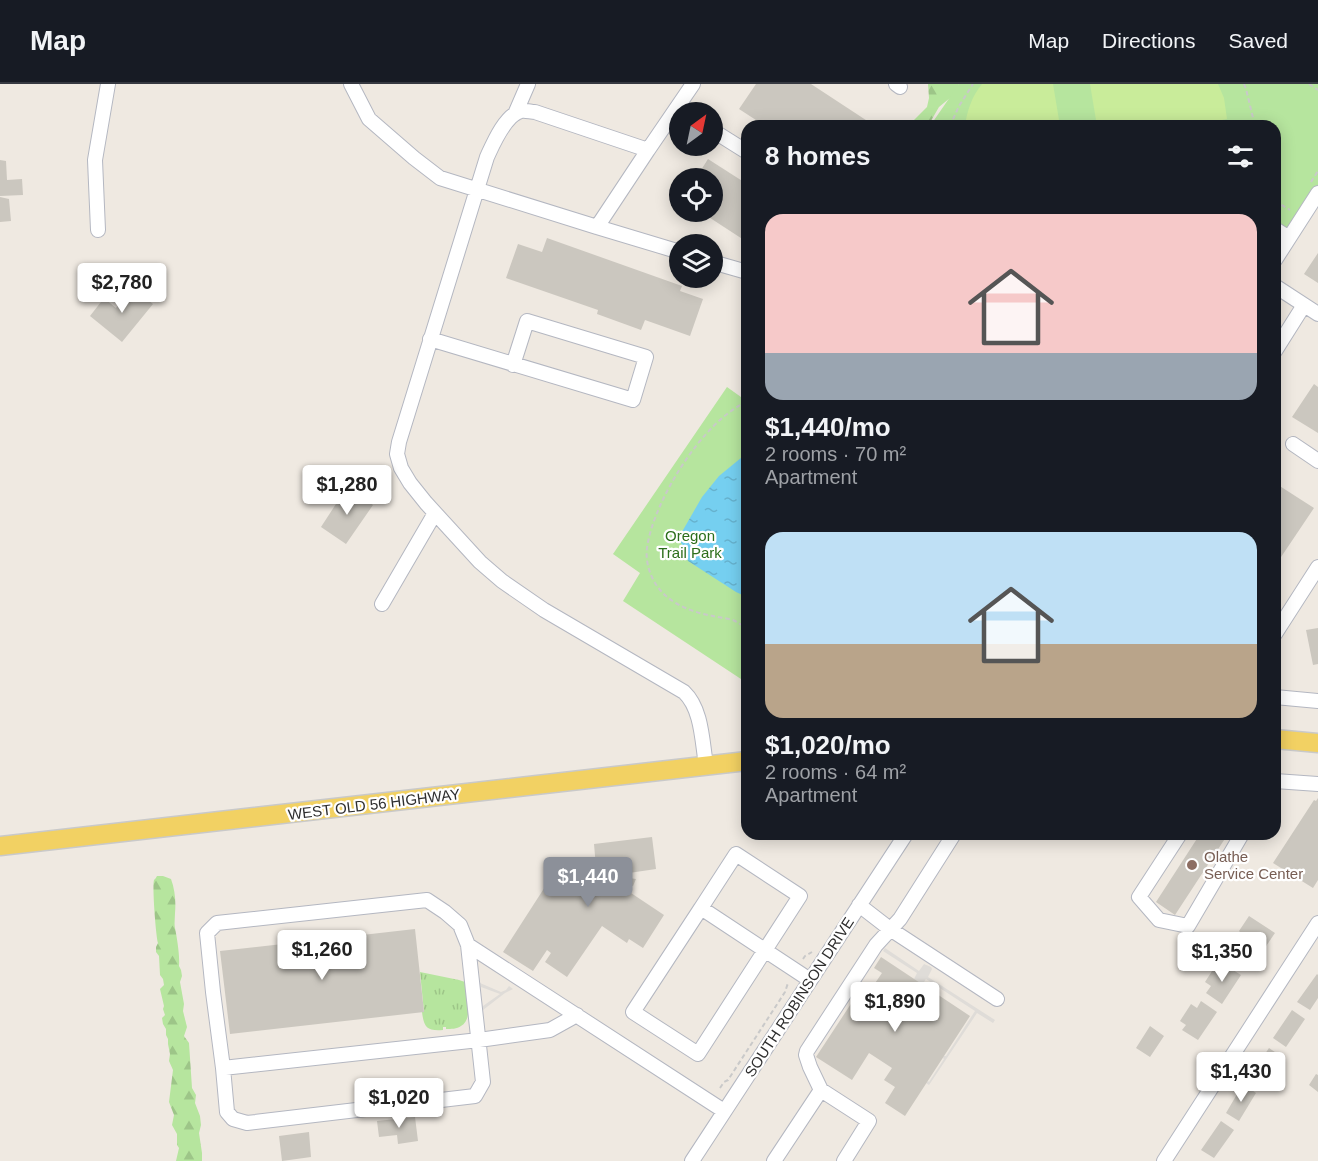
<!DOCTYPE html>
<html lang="en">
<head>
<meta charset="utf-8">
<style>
  :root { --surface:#171b24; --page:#242831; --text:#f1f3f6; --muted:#9ea1a6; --line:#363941; --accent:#8c9099 }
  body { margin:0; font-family:Arial,sans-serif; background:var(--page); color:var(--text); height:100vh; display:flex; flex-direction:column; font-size:22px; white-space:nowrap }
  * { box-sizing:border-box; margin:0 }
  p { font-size:20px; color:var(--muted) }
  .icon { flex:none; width:33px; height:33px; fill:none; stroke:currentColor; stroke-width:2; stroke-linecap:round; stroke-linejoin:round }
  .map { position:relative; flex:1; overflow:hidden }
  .drawer { position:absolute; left:741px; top:36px; width:540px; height:720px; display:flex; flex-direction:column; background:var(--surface); border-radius:18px; box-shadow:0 3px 15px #0003 }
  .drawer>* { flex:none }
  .needle { width:39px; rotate:33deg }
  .fabs { position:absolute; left:669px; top:18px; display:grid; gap:12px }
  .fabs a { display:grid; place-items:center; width:54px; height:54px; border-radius:50%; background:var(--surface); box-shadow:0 3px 15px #0003; font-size:30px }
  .price { position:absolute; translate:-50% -51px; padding:0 14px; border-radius:6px; background:#fff; color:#222; font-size:20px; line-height:39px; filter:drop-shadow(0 2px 3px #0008) }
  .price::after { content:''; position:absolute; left:50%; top:36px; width:18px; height:14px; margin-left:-9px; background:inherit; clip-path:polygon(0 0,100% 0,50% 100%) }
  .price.on { background:var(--accent); color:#fff }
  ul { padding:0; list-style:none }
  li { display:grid; align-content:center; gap:12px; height:318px; padding:0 24px }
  li span { display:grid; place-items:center; height:186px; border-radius:18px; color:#555 }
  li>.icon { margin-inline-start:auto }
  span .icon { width:108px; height:108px; fill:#fffc; stroke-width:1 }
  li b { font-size:26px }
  h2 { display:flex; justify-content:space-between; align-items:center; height:72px; padding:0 24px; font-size:26px }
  header { display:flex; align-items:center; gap:36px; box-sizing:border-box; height:84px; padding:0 30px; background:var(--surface); border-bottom:2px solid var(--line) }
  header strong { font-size:28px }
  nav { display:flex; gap:33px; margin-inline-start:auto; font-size:21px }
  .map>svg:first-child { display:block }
  .grass { fill:url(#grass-tufts) }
  .forest { fill:url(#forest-firs) }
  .park { fill:#b6e59e }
  .pitch { fill:#c9ec9a }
  .plaza { fill:#dfdcd8 }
  .water { fill:url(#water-ripples) }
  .building { fill:#cbc7bf }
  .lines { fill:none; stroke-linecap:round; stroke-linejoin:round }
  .minor-casing { stroke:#b4b7c1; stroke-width:16 }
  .major-casing { stroke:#c9c9c9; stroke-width:21 }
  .path { stroke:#c9c9c9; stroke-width:2; stroke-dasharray:4.5 3; stroke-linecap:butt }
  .minor { stroke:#fff; stroke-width:14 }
  .major { stroke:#f2d163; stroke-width:18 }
  .education-dot { fill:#8d6e63; stroke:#fff; stroke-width:2 }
  .labels { text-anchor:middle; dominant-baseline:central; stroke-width:4.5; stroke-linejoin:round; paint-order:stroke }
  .park-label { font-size:15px; fill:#2c6e1b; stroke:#fff }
  .street-label { font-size:15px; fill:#2e2e2e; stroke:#fff }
  .education-label { font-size:15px; fill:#785e54; stroke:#fff; text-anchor:start }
</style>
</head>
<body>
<header>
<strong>Map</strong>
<nav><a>Map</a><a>Directions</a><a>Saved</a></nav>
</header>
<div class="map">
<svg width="1318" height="1077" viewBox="0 0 1318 1077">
  <defs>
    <pattern id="grass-tufts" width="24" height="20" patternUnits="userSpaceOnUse" patternTransform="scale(1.5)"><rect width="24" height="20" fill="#b6e59e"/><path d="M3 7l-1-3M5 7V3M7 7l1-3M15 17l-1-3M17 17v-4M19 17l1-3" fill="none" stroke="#9dc588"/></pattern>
    <pattern id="forest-firs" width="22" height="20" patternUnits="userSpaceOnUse" patternTransform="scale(1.5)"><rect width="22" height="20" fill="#b6e59e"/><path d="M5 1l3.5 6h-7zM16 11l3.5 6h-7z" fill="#9dc588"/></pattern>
    <pattern id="water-ripples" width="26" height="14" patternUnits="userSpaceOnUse" patternTransform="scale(1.5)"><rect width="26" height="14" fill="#75cff0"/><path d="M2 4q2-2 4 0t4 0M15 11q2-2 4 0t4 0" fill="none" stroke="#66b2ce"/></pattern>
  </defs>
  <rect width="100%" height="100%" fill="#efe9e1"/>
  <path class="grass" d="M420 888 459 896 465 898C466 910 474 935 461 942 457 945 451 945 446 945V943H443V946C427 947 424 944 422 928H424Z"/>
  <path class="forest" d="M928 0H959L956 9 939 23 928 42H908L927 23 929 14Z
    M157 792H163L171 795C175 806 176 817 175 829 175 834 174 840 175 844 177 854 180 872 179 882L181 886 182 892 180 898 184 920 183 927 187 943 184 952 189 959 192 1004 196 1011 195 1019 200 1032 201 1041 199 1049 202 1069V1077H176L179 1064 177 1061V1050L172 1041 174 1031 169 1018 173 986 169 977 170 970 168 960V955L166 951V945L163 940 162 934 165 931 163 925 164 922 160 905 164 901 163 895 160 891 159 872 156 868V863L158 859C156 853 152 802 154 796 155 795 156 794 157 792Z"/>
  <path class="park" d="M959 0H1318V109L1275 176V42H930Z
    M727 303 741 313 747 305V599L623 517 640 489 613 470Z"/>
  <path class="pitch" d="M982 0H1053L1060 42H965C967 27 972 12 982 0Z
    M1090 0H1218L1224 14 1227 35 1192 42H1097Z"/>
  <path class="plaza" d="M885 864 919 887 924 880 931 883 932 885 928 893 995 936 993 939 977 929 929 1001 926 999 928 997 929 998 944 975 943 974 944 972H946L975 927 926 895 922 901 914 895 917 889 883 867Z
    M480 899 501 908 506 906 509 902 513 905 505 909 483 926V922L500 910 481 903Z"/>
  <path class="water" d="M747 369V513L736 508 688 477 679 453 702 413 719 392Z"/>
  <path class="building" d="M756 0H811L875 42H765L739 25Z
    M708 75 747 100V158L701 128H712V94H696Z
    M0 76 6 77 7 96 22 95 23 111 0 112Z
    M0 113 9 115 11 137 0 138Z
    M547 154 682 202 680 207 703 215 690 252 645 236 641 246 597 230 598 226 506 194 518 160 542 168Z
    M1318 169V199L1304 190Z
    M132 204 153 220 122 258 90 232 104 214 116 224Z
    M1314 300 1318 303V349L1292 333Z
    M1275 399 1314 424 1275 482Z
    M347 403 373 421 346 460 321 443Z
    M1318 544V580L1313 581 1306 546Z
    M1318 714V796L1313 804 1273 779 1314 716 1316 717Z
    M1200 750H1228L1175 831 1156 818Z
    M652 753 656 785 629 789V794L636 795 633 802 627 800 625 805 664 831 643 864 629 855 627 859 602 842 567 893 545 878 551 869 547 866 533 887 503 868 561 778 595 800 596 798 591 795 593 783H596L594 760Z
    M1249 832 1275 849 1262 868 1250 860 1242 871 1231 864 1241 849 1239 847Z
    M415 845 424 928 230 950 220 867Z
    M881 873 970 932 905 1032 885 1019 895 1003 884 996 892 984 869 969 852 996 816 973 862 903 869 908 882 889 874 884Z
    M1225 881 1241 891 1222 920 1206 909 1211 902 1205 898 1214 884 1220 888Z
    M1317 890 1318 891V914L1310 926 1297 918Z
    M1201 917 1217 928 1198 956 1182 946 1186 941 1180 937 1191 920 1197 924Z
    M1292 926 1305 935 1286 963 1273 954Z
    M1150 942 1164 952 1150 973 1136 964Z
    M1269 964 1281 972 1262 1000 1250 992Z
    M1316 990 1318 991V1008L1309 1001Z
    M1243 1000 1256 1009 1239 1037 1226 1029Z
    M415 1033 418 1057 398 1060 397 1051 379 1053 377 1037Z
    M1221 1037 1234 1046 1214 1074 1201 1066Z
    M309 1048 311 1073 282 1077 279 1052Z"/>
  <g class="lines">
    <g class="minor-casing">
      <path id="minor" d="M351 0 369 35 414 74 440 94 597 143 648 66
        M693 0 648 66 535 28C531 28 525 26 521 27 505 31 493 60 487 73L399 358 397 370 401 384 410 399 426 419 480 478 502 497 544 526 684 608C702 625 702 657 706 681
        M896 0 900 3
        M515 30 528 0
        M712 46 747 68
        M597 143 680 168
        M1275 145 1289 154
        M98 146 95 76 108 0
        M1275 176 1318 109
        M712 178 747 188
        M1275 202 1318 230
        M430 255 633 316 646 273 527 237 513 281
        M1275 267 1304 221
        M1293 360 1318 377
        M382 520 435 429
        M1275 550 1318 483
        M1275 613 1318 617
        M1275 697 1318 700
        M1180 750 1139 813 1159 836 1188 842 1242 750
        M859 821 890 845 997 915
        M701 824 736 770 800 812 698 970 633 928 701 824 810 896
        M468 861 724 1027
        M223 984 227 1028 233 1035 247 1039 475 1012 483 998 468 861 460 841 445 828 427 816 217 839 207 849 213 908 223 984 479 956 550 946 577 931
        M692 1077 906 750
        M774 1077 821 1006
        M844 1077 869 1037 821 1006 810 983 806 971 807 967 876 861 900 835 954 750
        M1164 1077 1318 839"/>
    </g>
    <g class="major-casing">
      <path id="major" d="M1275 655 1318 659
        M0 762 747 677"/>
    </g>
    <path class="path" d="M1244 0 1246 5 1255 42
      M1309 0 1318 6
      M950 42 959 22 973 0
      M1311 98 1318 87
      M1275 117 1290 126
      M747 318C703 336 653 418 647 464 645 479 651 496 661 507 673 521 695 529 713 532 720 534 729 534 735 537 739 539 743 542 747 544
      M803 875 805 872 812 868
      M720 1004 724 998 728 996 785 908 788 899"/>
    <use href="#minor" class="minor"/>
    <use href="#major" class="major"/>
  </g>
  <circle class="education-dot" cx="1192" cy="781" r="6"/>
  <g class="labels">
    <g class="park-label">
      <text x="690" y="451">Oregon<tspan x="690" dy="17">Trail Park</tspan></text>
    </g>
    <g class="street-label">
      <text transform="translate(374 720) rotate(-7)">WEST OLD 56 HIGHWAY</text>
      <text transform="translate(799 913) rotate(-57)">SOUTH ROBINSON DRIVE</text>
    </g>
    <g class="education-label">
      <text x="1204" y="772">Olathe<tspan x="1204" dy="17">Service Center</tspan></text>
    </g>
  </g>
</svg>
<div class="fabs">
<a><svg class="needle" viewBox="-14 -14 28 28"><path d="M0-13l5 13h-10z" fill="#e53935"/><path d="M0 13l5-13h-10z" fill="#9ea1a6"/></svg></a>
<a><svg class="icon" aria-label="locate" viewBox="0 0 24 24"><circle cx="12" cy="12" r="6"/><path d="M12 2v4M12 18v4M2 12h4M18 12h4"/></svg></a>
<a><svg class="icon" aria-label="layers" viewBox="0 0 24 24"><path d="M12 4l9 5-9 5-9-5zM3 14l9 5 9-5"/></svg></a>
</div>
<b class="price" style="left:122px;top:230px">$2,780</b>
<b class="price" style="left:347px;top:432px">$1,280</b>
<b class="price on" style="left:588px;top:824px">$1,440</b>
<b class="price" style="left:322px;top:897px">$1,260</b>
<b class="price" style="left:1222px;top:899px">$1,350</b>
<b class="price" style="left:895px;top:949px">$1,890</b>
<b class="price" style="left:1241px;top:1019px">$1,430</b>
<b class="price" style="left:399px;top:1045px">$1,020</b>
<section class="drawer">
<h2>8 homes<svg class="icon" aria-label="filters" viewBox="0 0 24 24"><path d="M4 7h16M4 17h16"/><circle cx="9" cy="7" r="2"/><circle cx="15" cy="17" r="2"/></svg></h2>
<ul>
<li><span style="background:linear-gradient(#f6c9c9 75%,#9aa5b1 0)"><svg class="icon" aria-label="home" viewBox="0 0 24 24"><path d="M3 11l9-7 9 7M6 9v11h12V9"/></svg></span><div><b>$1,440/mo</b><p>2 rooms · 70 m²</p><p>Apartment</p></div></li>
<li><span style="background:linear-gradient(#bfe0f5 60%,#b9a48a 0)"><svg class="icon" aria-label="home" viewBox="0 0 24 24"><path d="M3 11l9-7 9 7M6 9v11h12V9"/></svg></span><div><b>$1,020/mo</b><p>2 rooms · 64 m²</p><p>Apartment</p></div></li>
</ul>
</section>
</div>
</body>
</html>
